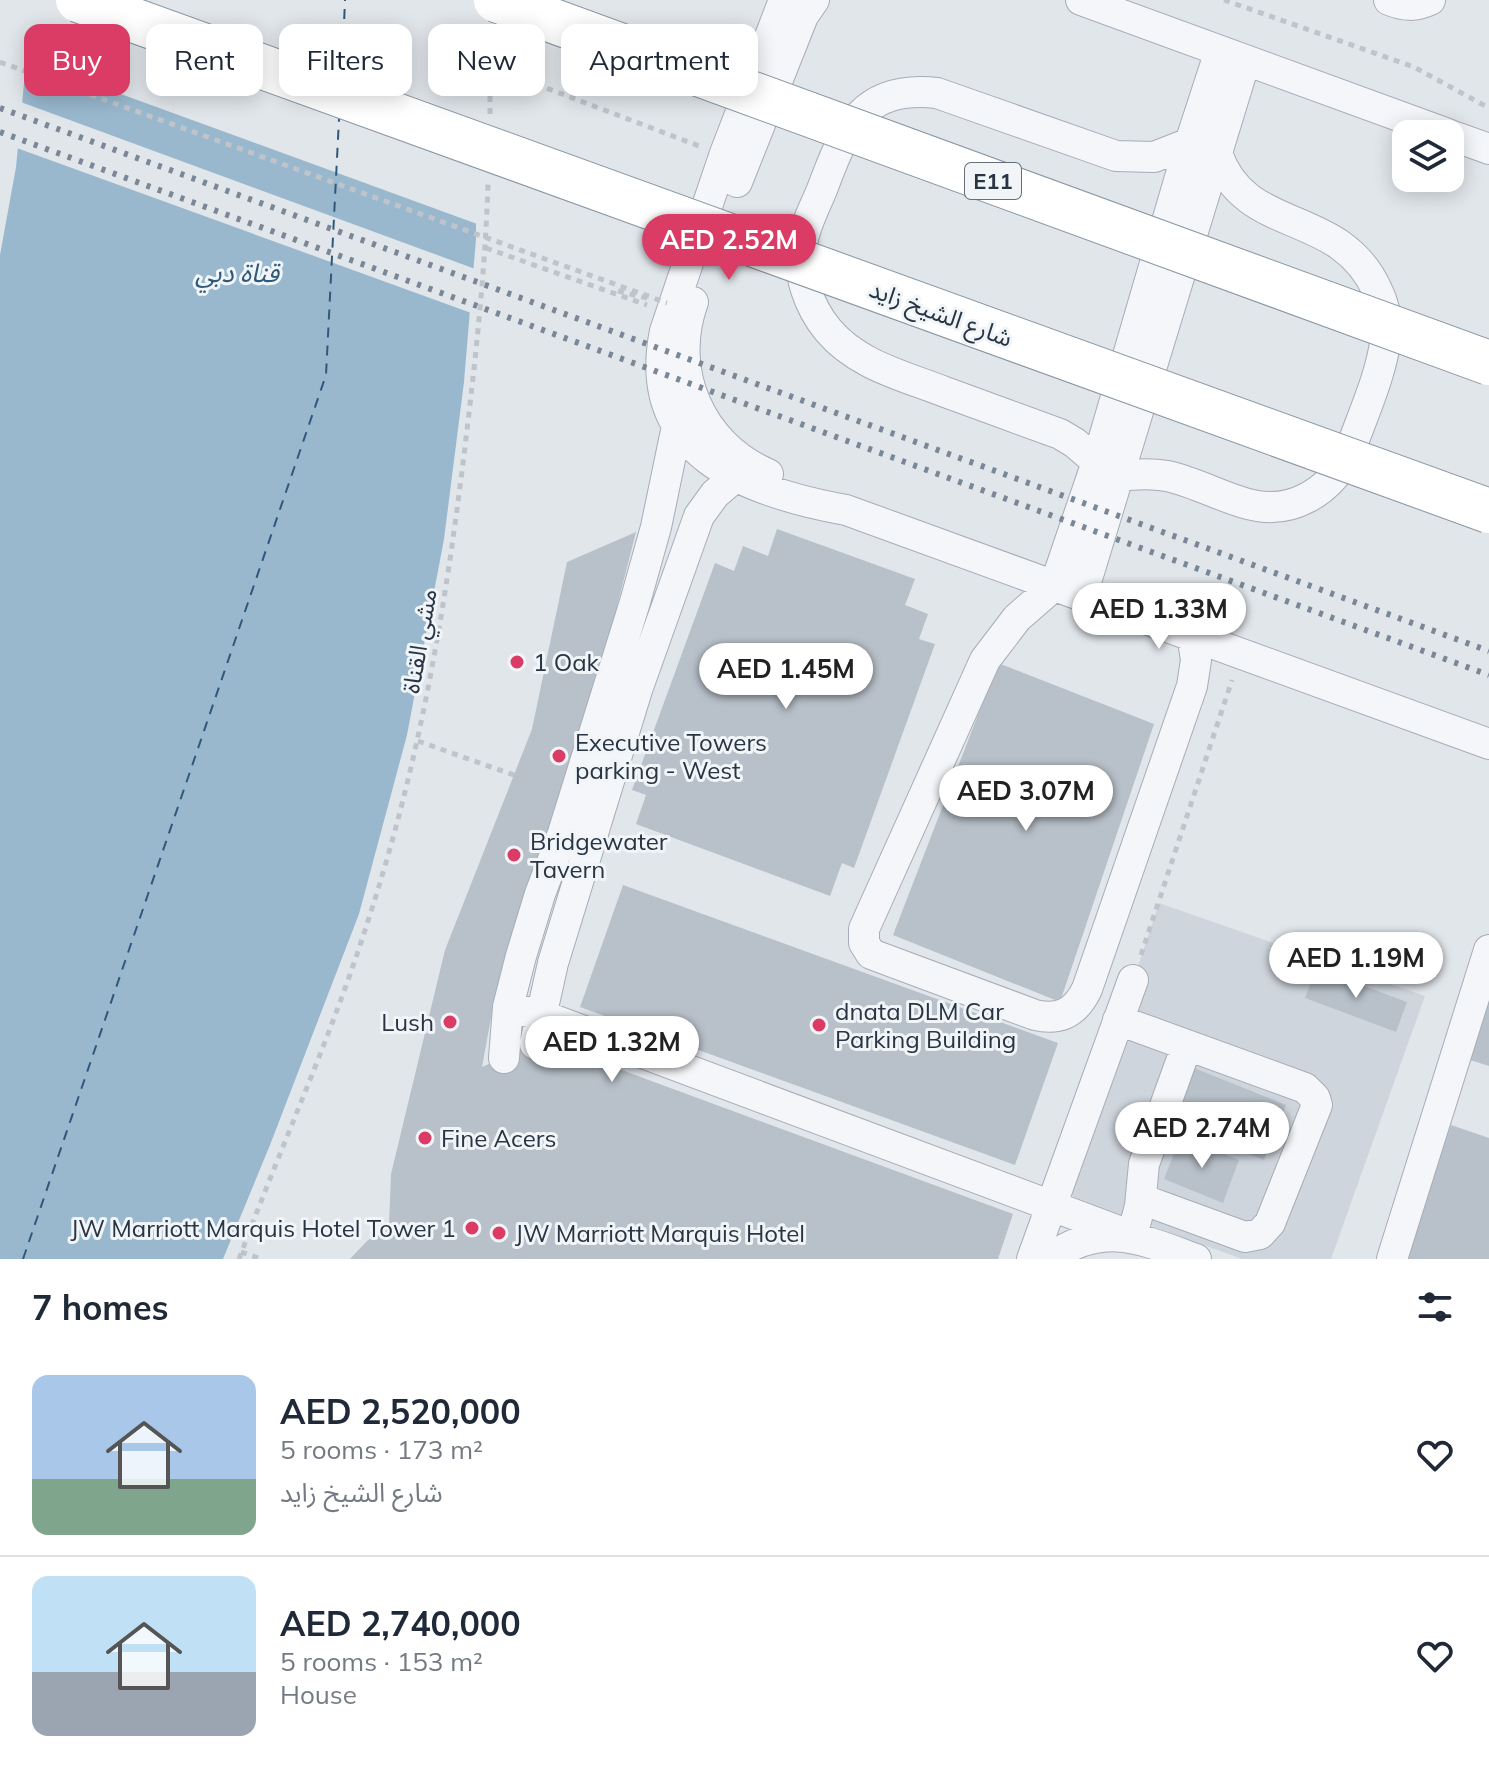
<!DOCTYPE html>
<html lang="en">
<head>
<meta charset="utf-8">
<style>
  :root { --surface:#fff; --page:#f6f6f7; --text:#1f2937; --muted:#747a83; --line:#e0e1e3; --accent:#da3c65 }
  body { margin:0; font-family:Mulish,"Noto Sans Arabic",sans-serif; background:var(--page); color:var(--text); height:100vh; display:flex; flex-direction:column; font-size:30px; white-space:nowrap }
  * { box-sizing:border-box; margin:0 }
  p { font-size:26px; color:var(--muted) }
  .icon { flex:none; width:44px; height:44px; fill:none; stroke:currentColor; stroke-width:2; stroke-linecap:round; stroke-linejoin:round }
  .map { position:relative; height:1259px; overflow:hidden }
  .sheet { display:flex; flex-direction:column; background:var(--surface); flex:1 }
  .sheet>* { flex:none }
  .banner { position:absolute; left:24px; top:24px; width:800px; height:72px; display:flex; gap:16px }
  .controls { position:absolute; left:1392px; top:120px; display:grid; gap:16px }
  .controls a { display:grid; place-items:center; width:72px; height:72px; border-radius:16px; background:var(--surface); box-shadow:0 4px 20px #0003; font-size:40px }
  .price { position:absolute; translate:-50% -68px; padding:0 18px; border-radius:28px; background:#fff; color:#222; font-size:26px; line-height:52px; filter:drop-shadow(0 2px 4px #0008) }
  .price::after { content:''; position:absolute; left:50%; top:48px; width:24px; height:18px; margin-left:-12px; background:inherit; clip-path:polygon(0 0,100% 0,50% 100%) }
  .price.on { background:var(--accent); color:#fff }
  ul { padding:0; list-style:none }
  li { display:flex; align-items:center; gap:24px; height:200px; padding:0 32px }
  li+li { border-top:2px solid var(--line) }
  li span { display:grid; place-items:center; flex:none; width:224px; height:160px; border-radius:16px; color:#555 }
  li>.icon { margin-inline-start:auto }
  span .icon { width:96px; height:96px; fill:#fffc; stroke-width:1 }
  li b { font-size:34px }
  h2 { display:flex; justify-content:space-between; align-items:center; height:96px; padding:0 32px; font-size:34px }
  .tag { padding:0 28px; border-radius:16px; background:var(--surface); box-shadow:0 4px 20px #0003; font-size:28px; line-height:72px }
  .tag.on { background:var(--accent); color:#fff }
  .map>svg:first-child { display:block }
  .built { fill:#cfd5dd }
  .water { fill:#99b8ce }
  .pier { fill:#e1e6eb }
  .lines { fill:none; stroke-linecap:round; stroke-linejoin:round }
  .ferry { stroke:#2e597c; stroke-width:2; stroke-dasharray:10 8; stroke-linecap:butt }
  .building { fill:#b8c0c9 }
  .minor-casing { stroke:#a6adb6; stroke-width:32 }
  .path { stroke:#bfc4ca; stroke-width:5; stroke-dasharray:6 6; stroke-linecap:butt }
  .minor { stroke:#f4f6f9; stroke-width:30 }
  .rail { stroke:#798796; stroke-width:6; stroke-dasharray:4 8; stroke-linecap:butt }
  .highway-bridge-casing { stroke:#8795a3; stroke-width:46; stroke-linecap:butt }
  .path-bridge { stroke:#bfc4ca; stroke-width:5; stroke-dasharray:6 6; stroke-linecap:butt }
  .highway-bridge { stroke:#fff; stroke-width:44 }
  .poi-dot { fill:#da3c65; stroke:#f1f5f8; stroke-width:3 }
  .labels { text-anchor:middle; dominant-baseline:central; stroke-width:6; stroke-linejoin:round; paint-order:stroke }
  .shield { fill:#f1f5f8; stroke:#646f7a; stroke-width:2 }
  .shield-label { font-size:22px; font-weight:bold; fill:#283544 }
  .street-label { font-size:24px; fill:#283544; stroke:#f1f5f8 }
  .poi-label { font-size:24px; fill:#283544; stroke:#f1f5f8; text-anchor:start }
  .water-label { font-size:26px; font-style:italic; fill:#2e597c; stroke:#f1f5f8 }
</style>
</head>
<body>
<div class="map">
<svg width="1489" height="1259" viewBox="0 0 1489 1259">
  <rect width="100%" height="100%" fill="#e1e6eb"/>
  <path class="built" d="M1159 903 1425 996 1331 1259H1242L1063 1193Z"/>
  <path class="water" d="M32 0 476 71V239L464 382 444 539 407 735 359 914 270 1145 223 1259H0V255L16 167Z"/>
  <path class="pier" d="M28 0H474L480 71V225L22 58Z
    M18 101 478 270 474 314 14 147Z"/>
  <g class="lines">
    <path class="ferry" d="M342 73 345 0
      M23 1259 326 375 339 119"/>
  </g>
  <path class="building" d="M777 529 915 579 905 605 928 614 919 639 935 644 854 868 842 863 830 896 636 824 646 795 632 790 715 563 734 571 743 546 768 556Z
    M636 532 579 756 495 996 482 1067 535 1044H551L1013 1214 998 1259H350L367 1241 389 1225 391 1174 445 950 532 729 567 562Z
    M998 663 1154 724 1060 1002 893 935Z
    M623 885 1058 1043 1015 1165 580 1007Z
    M1316 968 1407 1002 1396 1032 1305 998Z
    M1489 989V1066L1464 1058Z
    M1189 1066 1286 1105 1264 1160 1168 1121Z
    M1451 1125 1489 1138V1259H1404Z
    M1181 1136 1239 1160 1223 1203 1164 1179Z"/>
  <g class="lines">
    <g class="minor-casing">
      <path id="minor" d="M784 0 724 156 665 331C640 454 747 492 846 510L1489 744
        M1081 0 1448 134
        M1389 0C1404 6 1415 7 1430 0
        M1450 135 1489 149
        M737 182 803 16 814 0
        M693 302C668 371 700 445 768 474
        M1097 462 1075 443 1060 434C1022 420 983 406 945 392 904 376 857 365 828 330 809 307 797 274 802 245 804 226 816 205 823 187 845 128 863 85 937 93L1116 156 1154 157 1190 143
        M1118 476C1135 474 1151 473 1167 476 1195 482 1221 497 1248 504 1292 516 1330 491 1349 454 1362 416 1381 377 1386 337 1388 322 1384 304 1377 290 1339 206 1245 237 1217 153
        M1082 595 1245 61
        M1192 634 1196 660 1192 686 1087 989C1076 1012 1060 1021 1035 1015L871 954 864 943V929L985 660 1017 618 1055 585 1097 462 1190 143 1220 51
        M508 1007 541 1015 1132 1236 1140 1206 1144 1164 1187 1045
        M1118 1020 1305 1088 1315 1098 1317 1105 1270 1223 1260 1234 1245 1237 1141 1199
        M535 1044 553 963 637 690 699 516 715 494 735 477
        M504 1058 508 1007 521 956 540 894 563 833 635 602 656 527 677 426
        M1032 1259 1133 980
        M1049 1259C1103 1220 1141 1239 1196 1259
        M1392 1259 1489 950"/>
    </g>
    <path class="path" d="M1224 0 1414 67 1489 108
      M490 36V114
      M491 67 699 146
      M486 248 647 305
      M618 291 647 298
      M418 741 514 775
      M1141 955 1232 680
      M241 1252 261 1259
      M239 1259C280 1148 330 1040 366 927 418 770 444 618 464 455 475 364 485 275 488 184"/>
    <use href="#minor" class="minor"/>
    <path class="rail" d="M0 108 1489 651
      M0 132 1489 675"/>
    <g class="highway-bridge-casing">
      <path id="highway-bridge" d="M78 0 1489 511
        M496 0 1489 363"/>
    </g>
    <path class="path-bridge" d="M0 62 667 303"/>
    <use href="#highway-bridge" class="highway-bridge"/>
  </g>
  <g class="poi-dot">
    <circle cx="517" cy="662" r="8"/>
    <circle cx="559" cy="756" r="8"/>
    <circle cx="514" cy="855" r="8"/>
    <circle cx="450" cy="1022" r="8"/>
    <circle cx="819" cy="1025" r="8"/>
    <circle cx="425" cy="1138" r="8"/>
    <circle cx="472" cy="1228" r="8"/>
    <circle cx="499" cy="1233" r="8"/>
  </g>
  <g class="labels">
    <rect class="shield" x="965" y="163" width="56" height="36" rx="6"/>
    <g class="shield-label">
      <text x="993" y="181">E11</text>
    </g>
    <g class="street-label">
      <text transform="translate(941 313) rotate(20)">شارع الشيخ زايد</text>
      <text transform="translate(419 641) rotate(-80)">مشي القناة</text>
    </g>
    <g class="poi-label">
      <text x="533" y="662">1 Oak</text>
      <text x="575" y="742">Executive Towers<tspan x="575" dy="28">parking - West</tspan></text>
      <text x="530" y="841">Bridgewater<tspan x="530" dy="28">Tavern</tspan></text>
      <text x="835" y="1011">dnata DLM Car<tspan x="835" dy="28">Parking Building</tspan></text>
      <text x="434" y="1022" text-anchor="end">Lush</text>
      <text x="441" y="1138">Fine Acers</text>
      <text x="456" y="1228" text-anchor="end">JW Marriott Marquis Hotel Tower 1</text>
      <text x="515" y="1233">JW Marriott Marquis Hotel</text>
    </g>
    <g class="water-label">
      <text x="237" y="272">قناة دبي</text>
    </g>
  </g>
</svg>
<div class="controls">
<a><svg class="icon" aria-label="layers" viewBox="0 0 24 24"><path d="M12 4l9 5-9 5-9-5zM3 14l9 5 9-5"/></svg></a>
</div>
<b class="price on" style="left:729px;top:282px">AED 2.52M</b>
<b class="price" style="left:1159px;top:651px">AED 1.33M</b>
<b class="price" style="left:786px;top:711px">AED 1.45M</b>
<b class="price" style="left:1026px;top:833px">AED 3.07M</b>
<b class="price" style="left:1356px;top:1000px">AED 1.19M</b>
<b class="price" style="left:612px;top:1084px">AED 1.32M</b>
<b class="price" style="left:1202px;top:1170px">AED 2.74M</b>
<div class="banner">
<a class="tag on">Buy</a>
<a class="tag">Rent</a>
<a class="tag">Filters</a>
<a class="tag">New</a>
<a class="tag">Apartment</a>
</div>
</div>
<section class="sheet">
<h2>7 homes<svg class="icon" aria-label="filters" viewBox="0 0 24 24"><path d="M4 7h16M4 17h16"/><circle cx="9" cy="7" r="2"/><circle cx="15" cy="17" r="2"/></svg></h2>
<ul>
<li><span style="background:linear-gradient(#a9c7e8 65%,#7fa58c 0)"><svg class="icon" aria-label="home" viewBox="0 0 24 24"><path d="M3 11l9-7 9 7M6 9v11h12V9"/></svg></span><div><b>AED 2,520,000</b><p>5 rooms · 173 m²</p><p>شارع الشيخ زايد</p></div><svg class="icon" aria-label="heart" viewBox="0 0 24 24"><path d="M12 20l-8-8c-3-5 5-10 8-4 3-6 11-1 8 4z"/></svg></li>
<li><span style="background:linear-gradient(#bfe0f5 60%,#9aa5b1 0)"><svg class="icon" aria-label="home" viewBox="0 0 24 24"><path d="M3 11l9-7 9 7M6 9v11h12V9"/></svg></span><div><b>AED 2,740,000</b><p>5 rooms · 153 m²</p><p>House</p></div><svg class="icon" aria-label="heart" viewBox="0 0 24 24"><path d="M12 20l-8-8c-3-5 5-10 8-4 3-6 11-1 8 4z"/></svg></li>
</ul>
</section>
</body>
</html>
